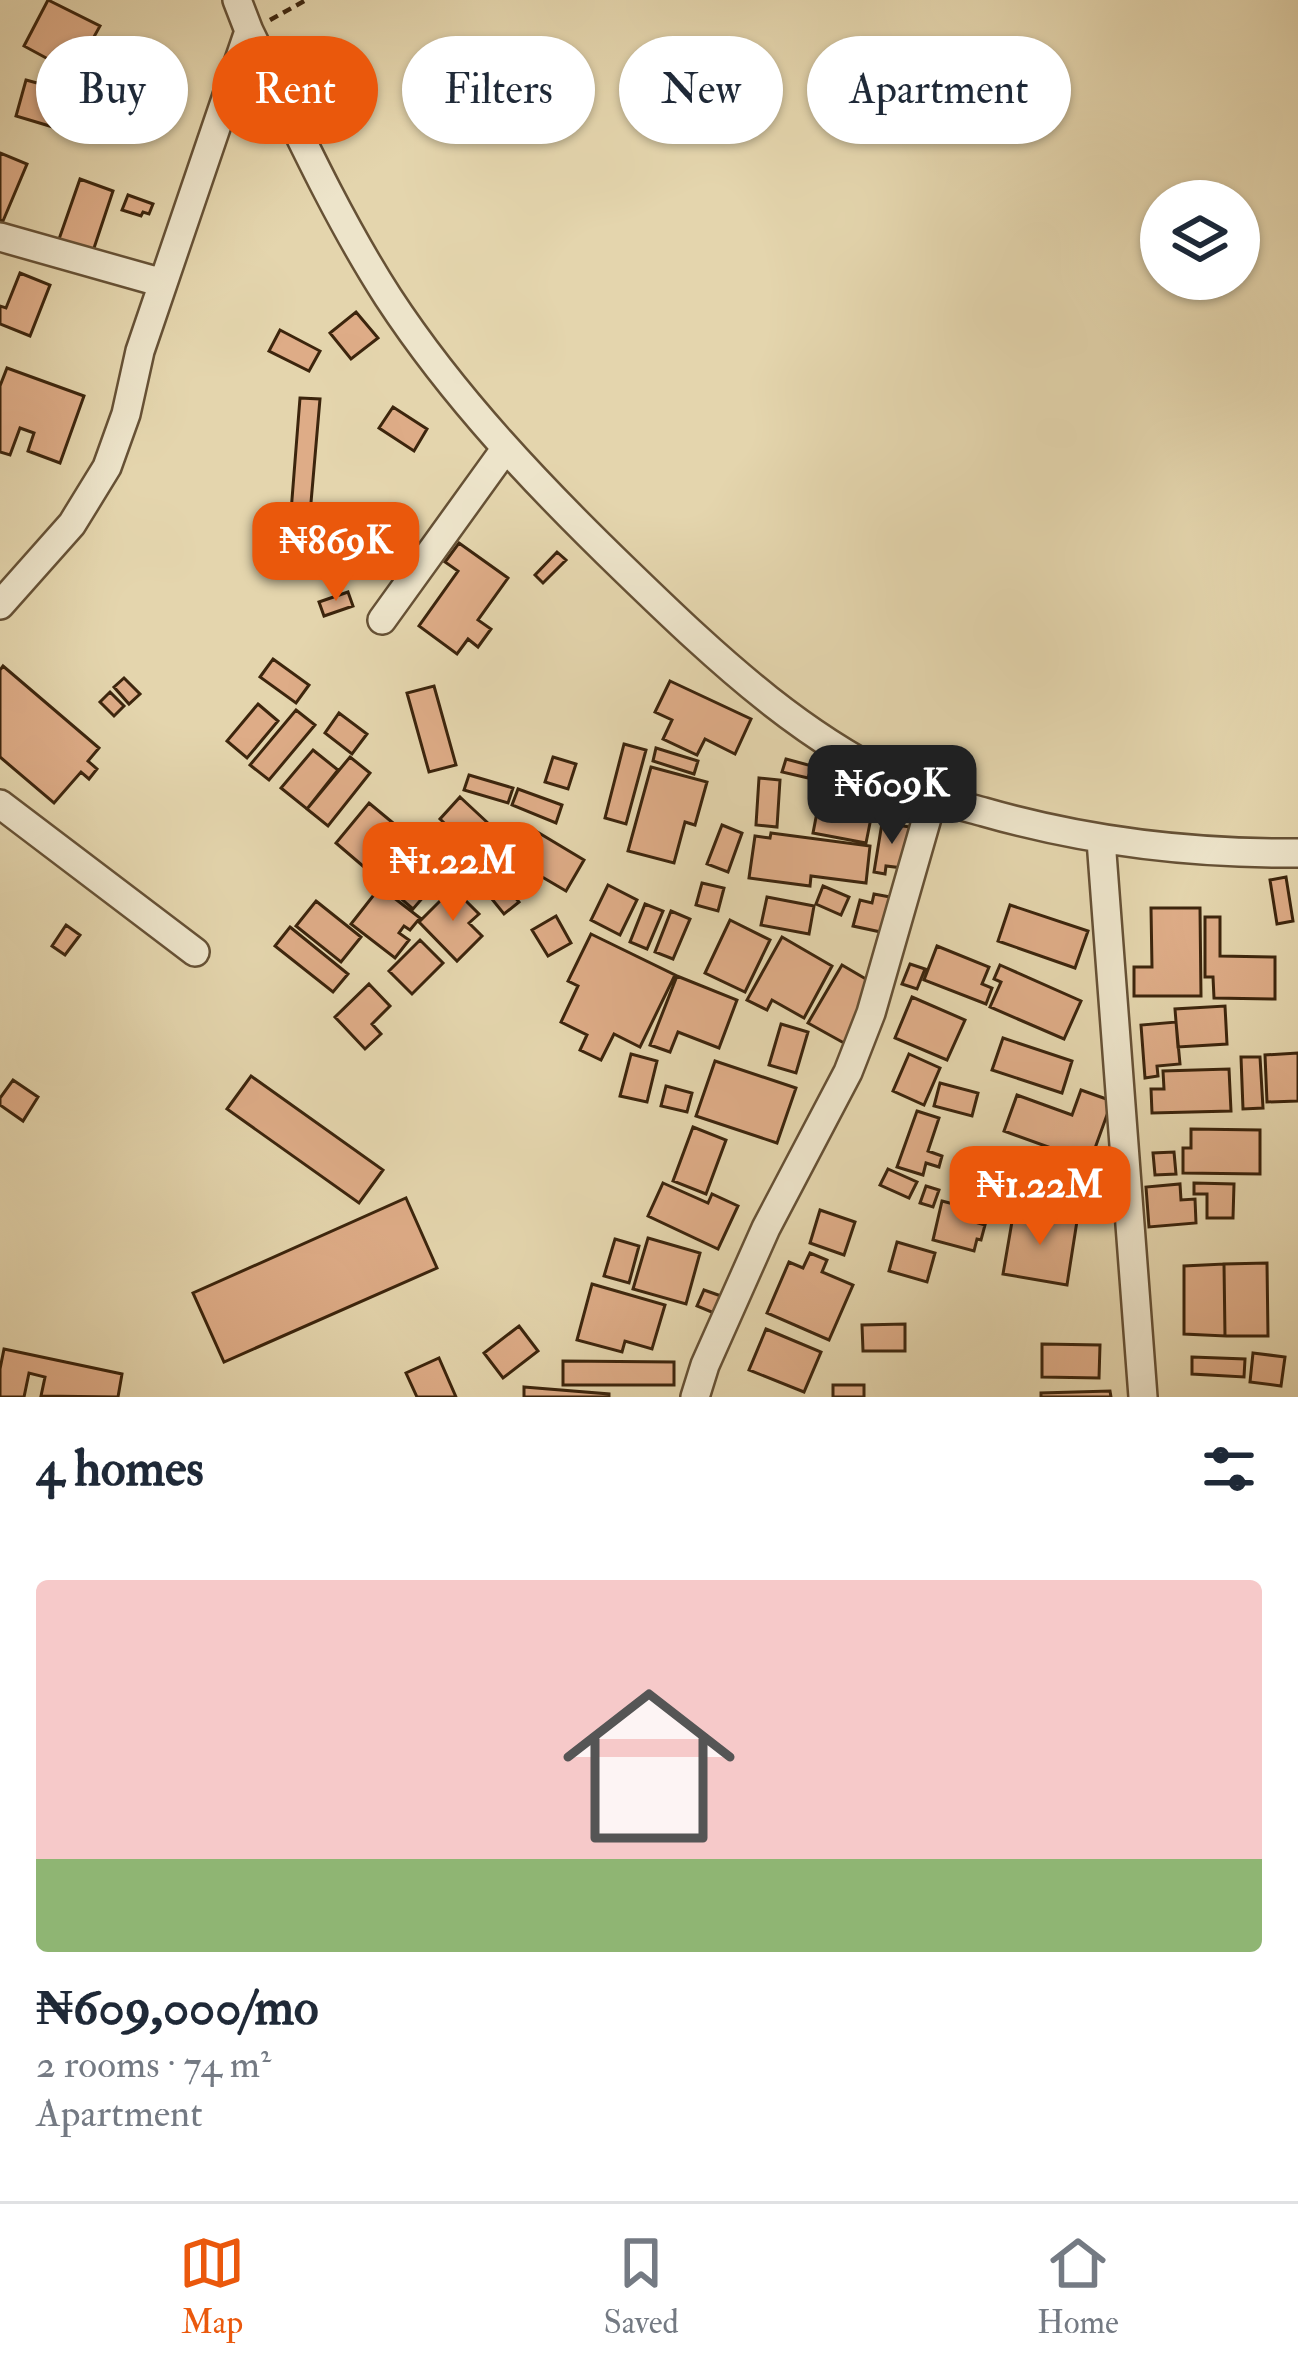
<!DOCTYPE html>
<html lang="en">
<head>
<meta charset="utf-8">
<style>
  :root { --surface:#fff; --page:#f2f2f3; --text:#1f2937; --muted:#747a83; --line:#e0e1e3; --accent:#ea580c }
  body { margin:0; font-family:"IM FELL Double Pica",serif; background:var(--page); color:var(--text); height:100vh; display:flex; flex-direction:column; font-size:45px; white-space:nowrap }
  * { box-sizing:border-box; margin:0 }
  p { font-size:39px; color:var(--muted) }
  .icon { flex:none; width:66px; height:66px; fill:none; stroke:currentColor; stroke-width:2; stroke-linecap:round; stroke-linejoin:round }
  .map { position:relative; height:1397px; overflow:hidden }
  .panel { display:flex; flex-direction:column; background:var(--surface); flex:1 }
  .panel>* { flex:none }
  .hud { position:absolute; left:36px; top:36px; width:1227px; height:108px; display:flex; gap:24px }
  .buttons { position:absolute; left:1140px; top:180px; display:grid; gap:24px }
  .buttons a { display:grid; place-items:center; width:120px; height:120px; border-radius:50%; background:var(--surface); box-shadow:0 3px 9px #0004; font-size:60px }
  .price { position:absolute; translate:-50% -102px; padding:0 27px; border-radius:24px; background:var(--accent); color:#fff; font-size:39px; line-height:78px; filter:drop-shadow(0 3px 6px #0008) }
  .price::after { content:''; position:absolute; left:50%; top:72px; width:36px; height:27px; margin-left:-18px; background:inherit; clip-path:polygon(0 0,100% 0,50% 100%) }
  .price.on { background:#222; color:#fff }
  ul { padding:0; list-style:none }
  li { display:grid; align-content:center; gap:24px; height:636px; padding:0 36px }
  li+li { border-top:3px solid var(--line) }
  li span { display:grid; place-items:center; height:372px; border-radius:12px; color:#555 }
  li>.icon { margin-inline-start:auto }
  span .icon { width:216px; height:216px; fill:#fffc; stroke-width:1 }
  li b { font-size:51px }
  h2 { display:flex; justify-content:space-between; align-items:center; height:144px; padding:0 36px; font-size:51px }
  .chip { padding:0 42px; border-radius:54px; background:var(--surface); box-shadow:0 3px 9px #0004; font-size:42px; line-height:108px }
  .chip.on { background:var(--accent); color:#fff }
  .tab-bar { display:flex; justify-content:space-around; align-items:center; height:168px; border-top:3px solid var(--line); background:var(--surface); font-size:33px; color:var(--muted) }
  .tab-bar a { display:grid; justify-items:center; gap:6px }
  .tab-bar .on { color:var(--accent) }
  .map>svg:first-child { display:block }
  .building { fill:#deac87; stroke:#3c250d; stroke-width:3 }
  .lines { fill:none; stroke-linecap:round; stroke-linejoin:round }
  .minor-casing { stroke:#665135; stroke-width:32 }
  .path { stroke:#3c250d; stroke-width:4.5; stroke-dasharray:9 6; stroke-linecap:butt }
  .minor { stroke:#ede4ca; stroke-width:27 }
</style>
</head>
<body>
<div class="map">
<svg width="1298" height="1397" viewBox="0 0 1298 1397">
  <rect width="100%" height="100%" fill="#e4d5ad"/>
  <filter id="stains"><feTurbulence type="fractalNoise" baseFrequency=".00167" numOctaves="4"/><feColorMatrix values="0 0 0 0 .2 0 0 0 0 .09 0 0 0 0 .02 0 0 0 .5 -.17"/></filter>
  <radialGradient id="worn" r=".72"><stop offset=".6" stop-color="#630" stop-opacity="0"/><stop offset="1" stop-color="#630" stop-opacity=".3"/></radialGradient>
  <path class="building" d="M48 0 100 26 74 73 24 46Z
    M146 72 171 77 168 94 143 90Z
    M26 80 63 90 53 127 16 116Z
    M80 90 116 96 112 116 92 112 91 117 75 114Z
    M0 153 27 164 3 221 0 220Z
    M80 179 113 191 92 254 58 242Z
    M128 195 153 204 149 214 143 212 141 216 122 210Z
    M20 273 50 285 30 336 0 324V306L6 308Z
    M356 312 378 338 351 359 330 333Z
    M280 330 320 351 309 371 269 351Z
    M7 368 84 396 60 463 28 451 34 433 20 428 10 455 0 452V386Z
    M300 398 320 399 310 514 291 512Z
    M393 407 427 429 414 451 379 428Z
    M459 543 508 578 478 620 491 629 478 647 468 639 457 654 419 626 458 571 445 562Z
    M557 552 566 560 543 583 535 575Z
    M348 592 353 606 324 616 319 602Z
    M273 659 309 685 296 703 260 677Z
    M3 666 99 748 88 761 97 769 89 779 81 772 54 803 0 757V670Z
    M124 678 140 694 129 704 114 687Z
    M670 681 751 719 735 754 705 739 697 755 663 739 672 720 655 712Z
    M434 686 456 765 429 772 407 693Z
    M110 692 124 706 114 716 100 702Z
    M258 704 278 721 247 758 227 741Z
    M296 710 315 725 269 780 250 765Z
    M339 713 367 734 352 754 325 733Z
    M624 744 646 750 626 824 605 818Z
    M656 748 698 761 694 774 653 761Z
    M313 750 338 770 307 809 281 788Z
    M350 757 370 773 328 826 307 809Z
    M553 757 576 764 568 789 545 782Z
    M786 759 812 766 808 778 782 772Z
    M651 767 707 782 695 825 685 822 674 863 628 851Z
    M469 775 513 788 508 803 464 790Z
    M759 778 780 780 777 827 756 825Z
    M518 789 562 805 556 823 512 805Z
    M460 797 489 824 481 833 486 838 474 851 440 819Z
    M819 802 872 813 866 843 813 833Z
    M369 803 434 857 424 869 438 880 413 909 336 843Z
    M882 823 910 827 903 868 886 866 885 874 874 872Z
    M722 825 742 833 728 872 707 864Z
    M534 830 584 860 566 891 515 861Z
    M433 832 451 851 444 857 427 838Z
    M771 833 870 846 866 883 811 876 810 886 749 878 755 836 770 838Z
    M498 877 519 902 504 914 483 888Z
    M1286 877 1293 921 1277 924 1270 880Z
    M702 883 724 888 718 911 696 905Z
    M608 885 637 900 620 935 591 920Z
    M823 886 849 897 841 915 816 904Z
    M380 887 420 918 410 930 404 926 399 933 409 940 395 958 351 924Z
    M453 888 479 914 469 923 482 936 457 961 419 922Z
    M874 894 890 897 887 913 890 934 853 926 860 900 872 903Z
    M767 897 814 906 809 934 761 925Z
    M316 901 361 937 341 962 296 926Z
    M645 904 663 911 647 949 630 942Z
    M1010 905 1088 931 1075 968 998 941Z
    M1151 908H1200L1201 996H1134V967H1152Z
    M671 911 690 919 673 959 655 952Z
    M556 916 571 943 548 956 532 930Z
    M1205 917H1220V956L1275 957V999L1214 998 1213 977H1205Z
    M730 920 770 940 745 992 705 973Z
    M66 925 80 935 65 955 52 946Z
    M290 927 348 974 333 992 275 946Z
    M591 934 675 975 640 1047 614 1034 601 1060 580 1050 587 1035 561 1022 578 986 568 981Z
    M782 937 832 966 804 1018 772 1000 767 1010 747 1000Z
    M420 940 443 963 412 994 389 971Z
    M937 946 989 967 982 984 992 988 986 1004 924 980Z
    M910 964 925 969 917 989 902 984Z
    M842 965 871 982 874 989 844 1043 808 1023Z
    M1000 965 1081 1001 1064 1039 990 1007 1001 982 994 979Z
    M677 976 737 1000 719 1048 678 1032 670 1052 650 1045Z
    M369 984 390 1006 372 1024 381 1034 365 1049 335 1017Z
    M912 997 965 1020 947 1060 895 1038Z
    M1225 1006 1227 1044 1178 1047 1175 1009Z
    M1176 1022 1180 1064 1157 1066 1158 1076 1145 1078 1141 1025Z
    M781 1024 808 1032 796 1073 769 1065Z
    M1003 1038 1072 1061 1062 1093 992 1070Z
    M1298 1053V1101L1267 1102 1265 1055Z
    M631 1054 657 1061 647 1102 620 1096Z
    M909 1054 940 1068 924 1105 893 1091Z
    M1241 1057H1260L1263 1108 1243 1109Z
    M715 1061 796 1088 777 1143 696 1116Z
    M1229 1069 1231 1111 1152 1113 1151 1089H1164L1163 1071Z
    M251 1076 383 1170 359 1203 227 1109Z
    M13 1080 38 1097 23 1121 0 1105V1098Z
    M940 1083 978 1093 972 1116 934 1106Z
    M666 1086 692 1093 687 1112 661 1106Z
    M1081 1090 1112 1101 1090 1162 1004 1131 1017 1095 1072 1115Z
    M917 1111 939 1118 928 1151 942 1156 939 1167 926 1163 923 1175 897 1167Z
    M693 1127 726 1140 706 1194 673 1181Z
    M1191 1129 1260 1130V1174L1183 1173V1148H1191Z
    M1174 1152 1176 1174 1155 1175 1153 1153Z
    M888 1169 917 1182 909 1198 880 1185Z
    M663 1183 708 1203 712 1194 738 1206 718 1249 648 1216Z
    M1194 1183 1234 1184 1233 1218H1207V1194H1194Z
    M1180 1184 1181 1200 1195 1199 1196 1223 1149 1227 1146 1187Z
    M926 1186 939 1190 933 1207 920 1203Z
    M406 1198 437 1268 224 1362 193 1293Z
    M1086 1198H1114V1216L1086 1215Z
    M942 1201 981 1211 978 1223 985 1225 981 1240 977 1239 974 1251 933 1240Z
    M820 1210 855 1222 844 1255 810 1243Z
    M1014 1210 1077 1221 1067 1285 1003 1274Z
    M648 1238 700 1253 686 1304 633 1289Z
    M615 1239 639 1246 629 1283 604 1276Z
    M897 1242 935 1253 927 1282 889 1271Z
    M810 1253 827 1260 822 1272 853 1285 829 1340 767 1313 789 1262 803 1268Z
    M1267 1263 1268 1336H1225L1224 1264Z
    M1224 1264 1225 1336 1184 1334V1266Z
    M592 1284 665 1305 652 1349 625 1341 622 1352 577 1340Z
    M704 1290 721 1296 714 1313 697 1306Z
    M905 1324V1351H863L862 1325Z
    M519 1326 538 1351 503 1378 484 1353Z
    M766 1329 821 1352 804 1392 749 1370Z
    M1042 1344 1100 1345 1099 1378 1042 1377Z
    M4 1349 122 1374 118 1397 41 1396 45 1377 29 1373 24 1397H0V1369Z
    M1253 1353 1285 1357 1281 1386 1250 1382Z
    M1192 1357 1245 1359 1244 1377 1192 1374Z
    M439 1358 456 1397H417L406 1373Z
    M563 1361 674 1362V1385H563Z
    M833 1385H864V1397H833Z
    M524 1387 609 1394V1397H524Z
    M1110 1391 1111 1397H1041V1393Z"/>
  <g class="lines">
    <g class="minor-casing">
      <path id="minor" d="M237 0 249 31C293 121 334 213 388 297 454 398 540 488 626 571 717 659 812 750 931 796 948 803 966 807 984 812 1085 841 1192 854 1298 853
        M0 237 163 283
        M0 605 72 524 107 467 126 414 140 351 249 31
        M382 620 506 448
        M0 804 195 952
        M1101 840 1143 1397
        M695 1397 705 1365 766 1228 848 1072 871 1013 933 797"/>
    </g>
    <path class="path" d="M270 20 306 0"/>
    <use href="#minor" class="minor"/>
  </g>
  <rect width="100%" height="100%" filter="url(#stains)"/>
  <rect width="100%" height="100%" fill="url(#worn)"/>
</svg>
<div class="buttons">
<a><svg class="icon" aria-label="layers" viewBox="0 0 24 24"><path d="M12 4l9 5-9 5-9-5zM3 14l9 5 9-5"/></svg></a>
</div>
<b class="price" style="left:336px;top:604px">₦869K</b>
<b class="price on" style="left:892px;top:847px">₦609K</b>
<b class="price" style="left:453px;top:924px">₦1.22M</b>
<b class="price" style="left:1040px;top:1248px">₦1.22M</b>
<div class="hud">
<a class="chip">Buy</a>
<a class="chip on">Rent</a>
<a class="chip">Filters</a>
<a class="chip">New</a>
<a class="chip">Apartment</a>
</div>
</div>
<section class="panel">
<h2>4 homes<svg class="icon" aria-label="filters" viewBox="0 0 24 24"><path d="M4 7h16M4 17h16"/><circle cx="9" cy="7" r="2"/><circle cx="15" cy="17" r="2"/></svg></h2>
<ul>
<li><span style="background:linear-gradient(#f6c9c9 75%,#8fb573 0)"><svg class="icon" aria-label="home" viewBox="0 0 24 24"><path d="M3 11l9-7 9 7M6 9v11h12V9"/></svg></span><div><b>₦609,000/mo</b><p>2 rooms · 74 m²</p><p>Apartment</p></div></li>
</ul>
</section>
<nav class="tab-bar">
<a class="on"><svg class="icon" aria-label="map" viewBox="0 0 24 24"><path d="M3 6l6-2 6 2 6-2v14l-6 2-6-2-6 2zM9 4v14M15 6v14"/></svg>Map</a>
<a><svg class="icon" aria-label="saved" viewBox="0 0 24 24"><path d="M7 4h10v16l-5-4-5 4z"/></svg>Saved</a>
<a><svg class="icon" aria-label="home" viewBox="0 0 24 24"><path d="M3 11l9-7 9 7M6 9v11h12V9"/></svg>Home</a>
</nav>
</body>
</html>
